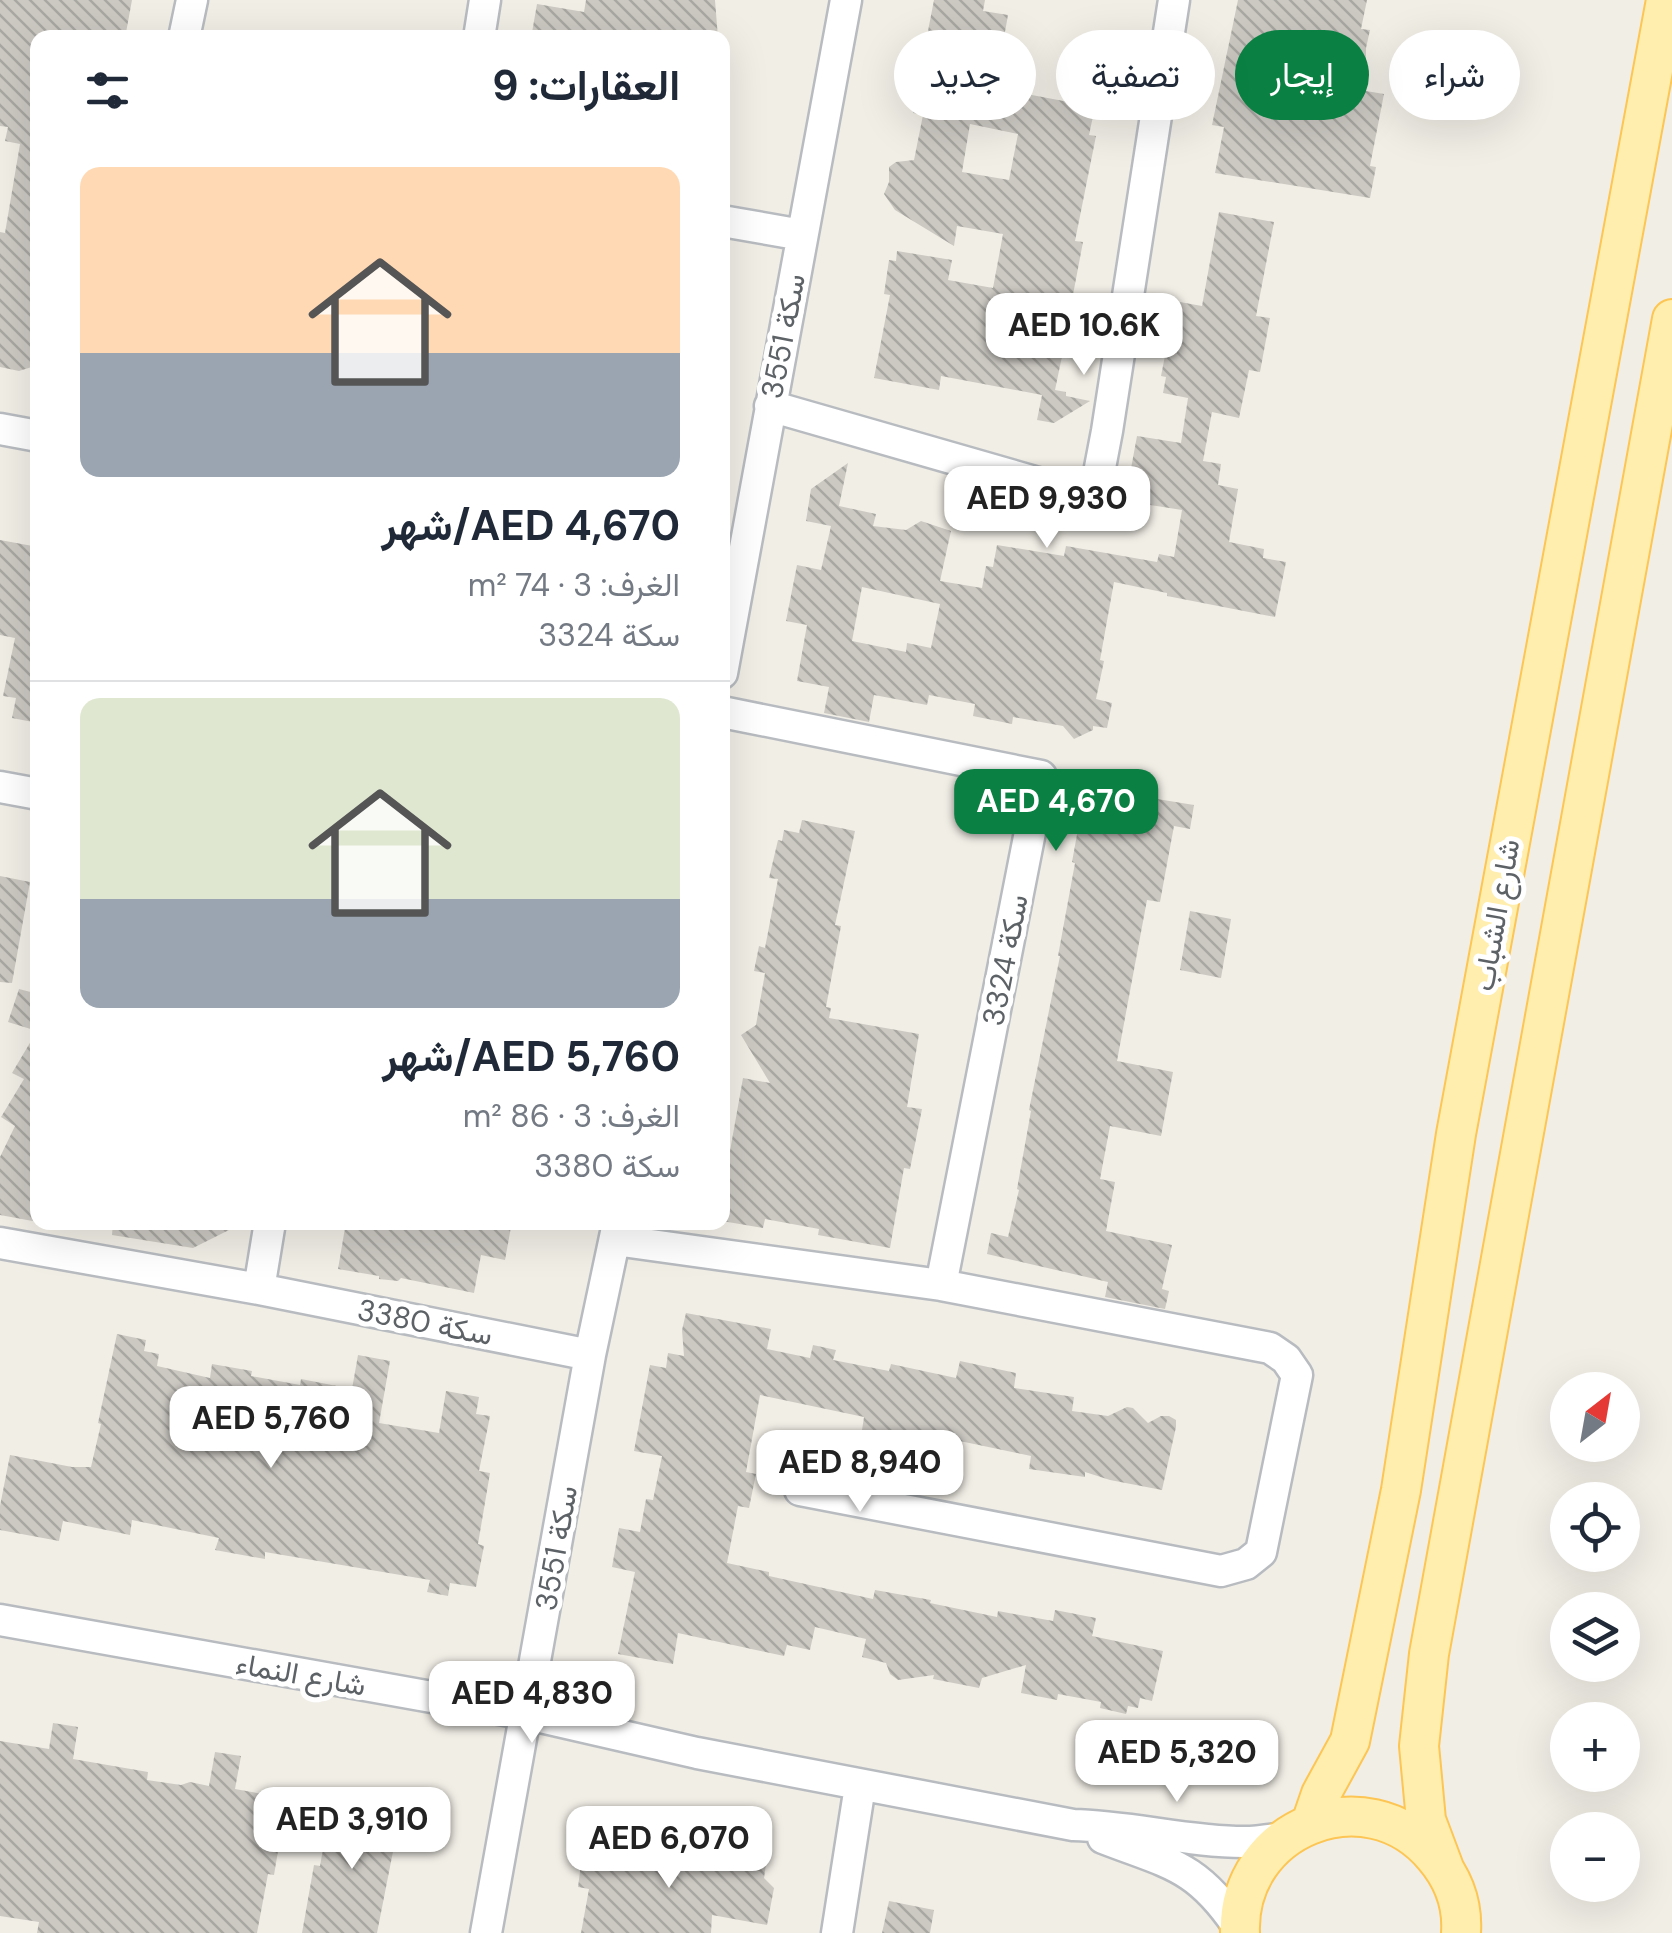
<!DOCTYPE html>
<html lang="ar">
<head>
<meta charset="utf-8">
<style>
  :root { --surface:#fff; --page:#f6f6f7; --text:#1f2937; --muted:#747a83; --line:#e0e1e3; --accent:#0b8043 }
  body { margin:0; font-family:"DM Sans",Vazirmatn,sans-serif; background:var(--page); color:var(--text); direction:rtl; height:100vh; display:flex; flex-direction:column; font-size:38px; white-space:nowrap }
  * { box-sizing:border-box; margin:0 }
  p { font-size:32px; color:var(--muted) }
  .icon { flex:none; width:55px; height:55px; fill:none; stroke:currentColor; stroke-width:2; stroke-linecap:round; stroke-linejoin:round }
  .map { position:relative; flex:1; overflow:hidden; direction:ltr }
  .details { position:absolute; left:30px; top:30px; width:700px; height:1200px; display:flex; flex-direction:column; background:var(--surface); border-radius:20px; box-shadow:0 10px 40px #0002; direction:rtl }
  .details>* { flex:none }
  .guide { position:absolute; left:760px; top:30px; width:760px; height:90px; direction:rtl; display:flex; gap:20px }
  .needle { width:65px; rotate:31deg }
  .controls { position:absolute; left:1550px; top:1372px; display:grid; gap:20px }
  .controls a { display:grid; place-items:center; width:90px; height:90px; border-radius:50%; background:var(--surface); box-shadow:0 10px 40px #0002; font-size:50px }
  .price { position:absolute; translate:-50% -85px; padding:0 22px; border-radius:20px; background:#fff; color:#222; font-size:32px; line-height:65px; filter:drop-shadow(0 2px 5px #0008) }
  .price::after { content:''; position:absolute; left:50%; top:60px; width:30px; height:22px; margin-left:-15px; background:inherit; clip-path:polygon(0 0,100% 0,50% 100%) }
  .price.selected { background:var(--accent); color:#fff }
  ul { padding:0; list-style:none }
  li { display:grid; align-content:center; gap:20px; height:530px; padding:0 50px }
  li+li { border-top:2px solid var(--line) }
  li span { display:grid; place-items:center; height:310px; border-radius:20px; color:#555 }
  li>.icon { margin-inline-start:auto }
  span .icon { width:180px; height:180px; fill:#fffc; stroke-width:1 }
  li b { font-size:42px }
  h2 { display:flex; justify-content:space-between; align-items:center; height:120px; padding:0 50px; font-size:42px }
  .chip { padding:0 35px; border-radius:45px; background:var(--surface); box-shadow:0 10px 40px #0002; font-size:35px; line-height:90px }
  .chip.selected { background:var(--accent); color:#fff }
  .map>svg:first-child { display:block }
  .building { fill:url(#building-back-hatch); fill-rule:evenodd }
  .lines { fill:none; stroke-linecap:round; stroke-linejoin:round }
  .minor-casing { stroke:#b8bcc0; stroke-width:35 }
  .major-casing { stroke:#fdc553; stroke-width:42 }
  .minor { stroke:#fff; stroke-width:30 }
  .major { stroke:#ffeead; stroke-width:38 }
  .labels { text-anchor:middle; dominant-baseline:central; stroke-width:10; stroke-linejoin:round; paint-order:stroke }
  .street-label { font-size:30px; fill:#5d6267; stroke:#fff }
</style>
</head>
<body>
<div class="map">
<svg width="1672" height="1933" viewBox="0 0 1672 1933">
  <defs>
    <pattern id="building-back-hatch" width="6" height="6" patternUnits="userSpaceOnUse" patternTransform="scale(2.5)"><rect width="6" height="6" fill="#ccc9c3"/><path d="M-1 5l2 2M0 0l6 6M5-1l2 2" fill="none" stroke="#a9a7a2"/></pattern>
  </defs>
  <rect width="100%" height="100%" fill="#f1eee6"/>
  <path class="building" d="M0 0H132L125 38H38V365L19 371 0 367V232L5 233 20 144 5 141 8 127 0 126Z
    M586 0H715L718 38H531L537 4 584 12Z
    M934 0H985L983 11 1008 15 995 88 1095 107 1089 135 1096 136 1075 241 1083 242 1068 321 1094 326 1090 347 1065 342 1055 390 1066 392V396L1090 401 1054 423 1037 420 1042 395 941 376 939 390 874 378 890 295 884 294 889 260 896 261 897 251 952 260 948 280 993 288 1003 234 957 226 954 246 895 210 884 194 889 182V167L896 162 914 160 923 115 913 113V108L904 100 905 86 909 81 915 79 943 85 952 41 927 36ZM970 124 1018 134 1009 180 962 172Z
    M1238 0H1367L1361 29 1370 30 1366 48V91L1384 94 1370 166 1376 167 1370 198 1215 173 1224 127 1212 125Z
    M1219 212 1274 222 1256 316 1270 318 1260 372 1249 370 1239 418 1212 412 1203 461 1221 464 1218 485 1238 489 1229 542 1264 549 1263 558 1286 562 1275 617 1167 596V593L1114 582 1100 660 1104 661 1096 699 1112 703 1107 728 1093 726V730L1074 739 1063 726 1013 717 1012 724 973 716 975 704 929 695 927 705 874 695 869 722 824 713 829 687 797 681 807 625 786 621 797 565 821 570 831 526 806 521 811 489 848 463 839 506 876 514 873 526 906 530 921 521 951 531 940 581 982 588 986 566 993 567 997 545 1064 556 1066 546 1157 562 1159 554 1174 557 1182 510 1125 501 1137 436 1181 443 1188 398 1163 393 1166 377 1161 376 1171 325 1147 322 1152 297 1202 306ZM862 587 940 604 931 648 907 643 906 652 852 641Z
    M0 540 38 547V723L12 718 16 698 3 696 15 638 0 635Z
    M1111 793 1151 803V798L1194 805 1190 829 1174 826 1160 902 1147 900 1117 1061 1173 1072 1161 1136 1110 1126 1100 1179 1115 1182 1106 1231 1172 1245 1162 1289 1169 1291 1165 1309 1105 1297 1108 1282 987 1254 991 1233 1008 1237 1019 1190 1017 1189 1031 1111 1029 1110 1060 956H1058L1075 863 1072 862 1084 796 1109 801Z
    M802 820 855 831 835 925 841 926 826 1007 831 1008 829 1018 919 1034 907 1107 922 1109 910 1169 904 1168 890 1248 818 1235 819 1229 765 1219 763 1228 722 1221V1170L726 1150 730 1151 743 1078 770 1083 741 1035 756 1025 765 973 754 971 759 946 765 948 778 879 769 878 778 840 782 841 784 830 799 833Z
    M0 876 30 882 12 983 0 982Z
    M1190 911 1231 919 1221 978 1180 970Z
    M19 989 38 994V1222L0 1215V1157L15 1126 1 1117 24 1079 12 1073 37 1031 8 1022Z
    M113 1222H245L193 1248 112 1235Z
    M346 1222H488L511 1227 505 1260 481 1255 474 1293 401 1278 398 1281 379 1279V1276L338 1269Z
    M686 1313 771 1329 767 1349 810 1358 813 1345 836 1350 833 1360 889 1371 891 1364 956 1378 960 1361 1016 1373 1014 1388 1074 1397 1072 1411 1108 1416 1127 1407 1133 1408 1148 1423 1161 1416H1169L1176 1420V1427L1162 1490 1110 1480 1085 1472V1477L1029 1469 1031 1456 917 1432 915 1441 862 1430 864 1417 760 1395 746 1472 756 1474 749 1508 738 1506 727 1563 769 1572V1576L873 1599 875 1590 931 1600 930 1603 997 1617 998 1611 1053 1621 1055 1610 1096 1618 1092 1636 1163 1651 1152 1701 1140 1698 1138 1708 1128 1706 1126 1714 1100 1708 1101 1702 1058 1694 1057 1700 1021 1693 1026 1665 982 1678 979 1688 933 1679 934 1675 898 1680 890 1674 886 1663 862 1657 866 1639 815 1627 810 1650 787 1645 784 1656 678 1633 673 1664 618 1654 635 1572 612 1567 619 1528 640 1532 646 1499 653 1500 662 1456 634 1451 650 1365 666 1368 668 1353 684 1356 682 1330Z
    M117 1334 146 1340 144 1351 159 1354 157 1366 210 1378 212 1364 252 1371 251 1376 300 1385 301 1379 352 1389 358 1355 390 1361 379 1423 439 1433 446 1391 479 1397 476 1414 490 1416 479 1471 490 1473 478 1544 484 1546 476 1587 450 1583 448 1596 427 1592 430 1580 265 1552V1559L215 1550 219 1538 132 1520 130 1535 63 1521 59 1541 0 1530V1506L10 1455 72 1467H91L101 1424 98 1423Z
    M53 1723 78 1727 73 1759 148 1772 147 1780 181 1785 190 1782 209 1786 215 1752 241 1756 235 1789 268 1795 267 1800 286 1803 274 1875 268 1874 257 1933H37L39 1922 0 1916V1741L49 1749Z
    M331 1804 400 1816 377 1933H302L314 1865 320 1866Z
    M602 1838 651 1847 650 1851 699 1860 700 1853 766 1864 764 1878 774 1888 767 1925 712 1915 711 1933H581L589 1889 578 1887 581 1864 587 1856 600 1851Z
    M889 1901 934 1910 930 1933H882Z"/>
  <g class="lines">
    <g class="minor-casing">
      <path id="minor" d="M184 38 192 0
        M479 38 485 0
        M722 221 802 235
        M770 406 1094 499 1107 431 1174 0
        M0 429 38 436
        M722 673 846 0
        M722 712 1041 776 941 1285
        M0 787 38 794
        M615 1240 941 1285 1270 1348 1286 1359 1297 1375 1261 1552 1246 1564 1221 1571 800 1490
        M0 1243 259 1289 590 1355
        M259 1289 270 1222
        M0 1620 527 1714 697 1753 1073 1825C1130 1826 1188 1842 1244 1842 1257 1842 1270 1840 1283 1838
        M1103 1838C1170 1864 1197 1865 1239 1928
        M486 1933 590 1355 618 1223
        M837 1933 860 1786"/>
    </g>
    <g class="major-casing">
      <path id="major" d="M1311 1823 1321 1794 1350 1741 1401 1490 1456 1134 1666 0
        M1444 1868 1426 1820 1419 1746 1429 1654 1672 319
        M1240 1933C1236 1828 1366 1775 1434 1856 1453 1878 1463 1904 1461 1933"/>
    </g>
    <use href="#minor" class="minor"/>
    <use href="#major" class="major"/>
  </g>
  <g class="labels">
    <g class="street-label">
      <text transform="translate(783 336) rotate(-79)">سكة 3551</text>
      <text transform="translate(1496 915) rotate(-80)">شارع الشباب</text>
      <text transform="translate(1005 960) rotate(-79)">سكة 3324</text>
      <text transform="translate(425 1322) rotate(11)">سكة 3380</text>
      <text transform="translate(556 1548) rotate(-80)">سكة 3551</text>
      <text transform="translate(301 1674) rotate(10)">شارع النماء</text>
    </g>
  </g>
</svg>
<div class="controls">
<a><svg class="needle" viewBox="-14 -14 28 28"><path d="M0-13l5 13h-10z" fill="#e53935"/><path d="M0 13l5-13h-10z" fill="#747a83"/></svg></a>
<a><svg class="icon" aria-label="locate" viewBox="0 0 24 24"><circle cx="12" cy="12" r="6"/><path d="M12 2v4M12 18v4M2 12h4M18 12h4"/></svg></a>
<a><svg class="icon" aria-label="layers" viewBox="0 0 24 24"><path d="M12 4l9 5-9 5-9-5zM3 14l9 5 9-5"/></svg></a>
<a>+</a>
<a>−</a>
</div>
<b class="price" style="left:1084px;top:378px">AED 10.6K</b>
<b class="price" style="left:1047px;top:551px">AED 9,930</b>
<b class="price selected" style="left:1056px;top:854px">AED 4,670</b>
<b class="price" style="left:271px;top:1471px">AED 5,760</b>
<b class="price" style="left:860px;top:1515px">AED 8,940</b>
<b class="price" style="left:532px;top:1746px">AED 4,830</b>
<b class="price" style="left:1177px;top:1805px">AED 5,320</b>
<b class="price" style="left:352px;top:1872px">AED 3,910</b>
<b class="price" style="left:669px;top:1891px">AED 6,070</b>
<div class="guide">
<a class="chip">شراء</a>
<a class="chip selected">إيجار</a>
<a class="chip">تصفية</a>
<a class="chip">جديد</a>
</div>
<section class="details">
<h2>العقارات: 9<svg class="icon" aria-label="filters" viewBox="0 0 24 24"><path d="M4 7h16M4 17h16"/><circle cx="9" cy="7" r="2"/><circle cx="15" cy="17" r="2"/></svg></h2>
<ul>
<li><span style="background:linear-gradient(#ffd9b3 60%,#9aa5b1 0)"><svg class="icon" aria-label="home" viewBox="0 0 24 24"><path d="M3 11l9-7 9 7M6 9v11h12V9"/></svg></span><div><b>AED 4,670/شهر</b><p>الغرف: 3 · 74 m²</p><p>سكة 3324</p></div></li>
<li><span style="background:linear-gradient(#dfe7d0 65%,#9aa5b1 0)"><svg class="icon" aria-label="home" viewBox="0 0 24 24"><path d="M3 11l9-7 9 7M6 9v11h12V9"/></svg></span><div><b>AED 5,760/شهر</b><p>الغرف: 3 · 86 m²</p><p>سكة 3380</p></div></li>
</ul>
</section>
</div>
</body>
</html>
